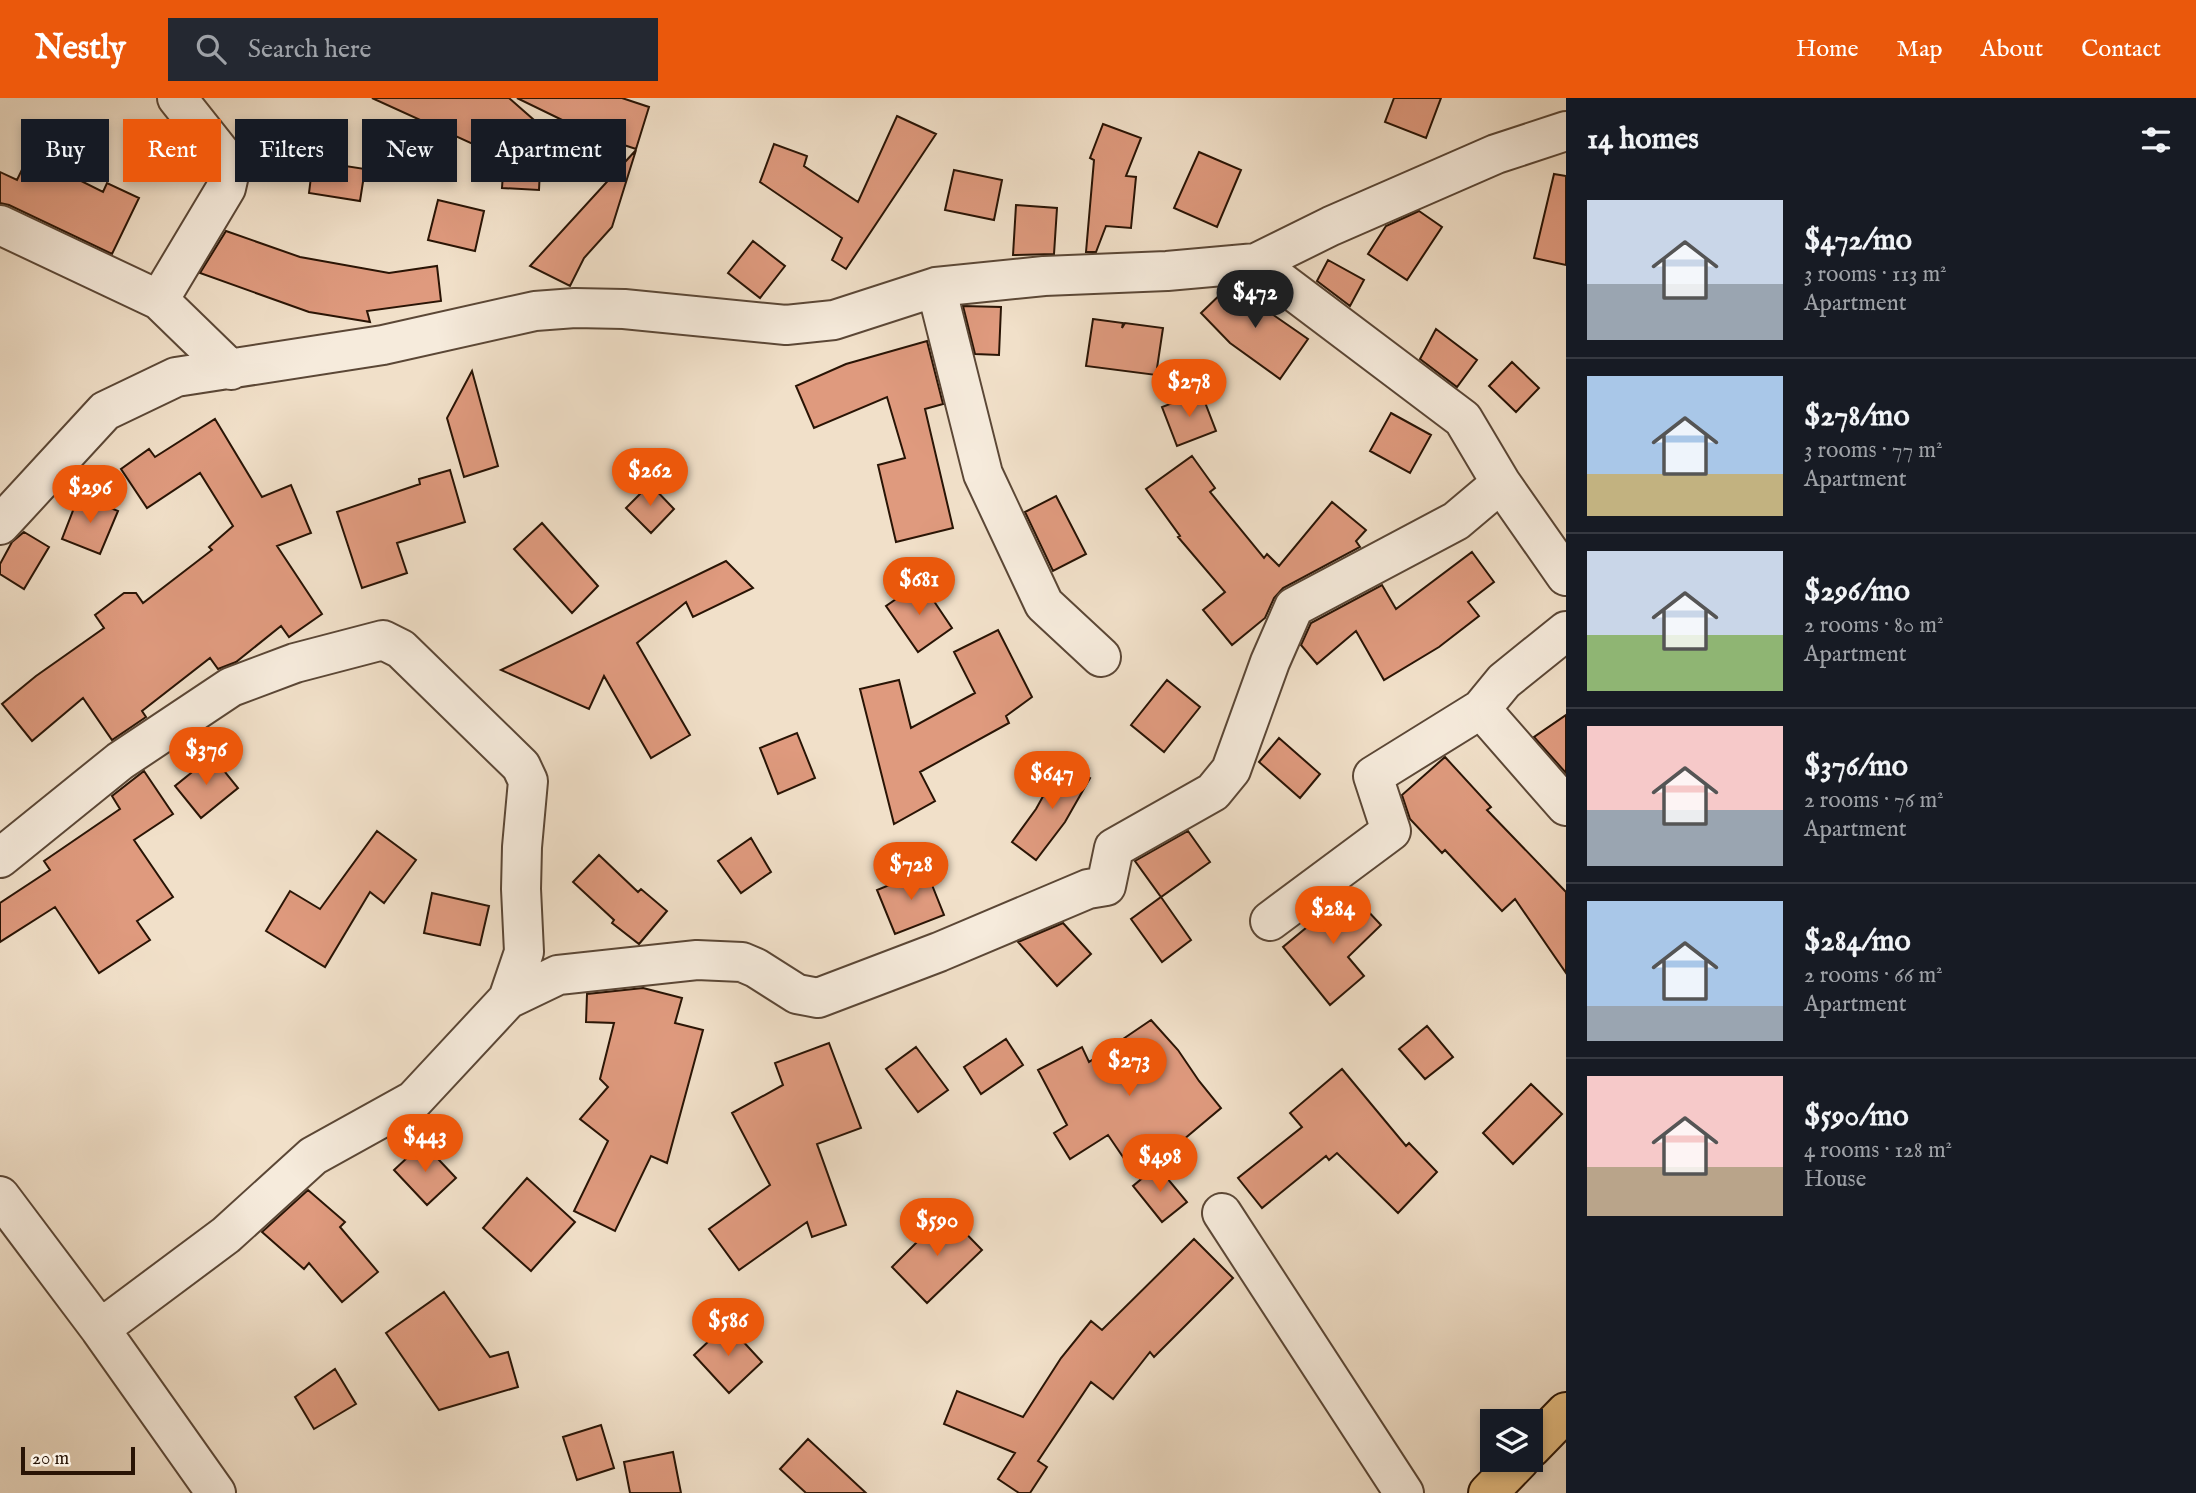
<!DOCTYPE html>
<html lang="en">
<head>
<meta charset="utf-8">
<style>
  :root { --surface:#171b24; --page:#242831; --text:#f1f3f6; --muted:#9ea1a6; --line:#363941; --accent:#ea580c }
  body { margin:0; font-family:"IM FELL English",serif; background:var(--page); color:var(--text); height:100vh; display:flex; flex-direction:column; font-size:26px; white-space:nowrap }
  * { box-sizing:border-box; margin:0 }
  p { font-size:23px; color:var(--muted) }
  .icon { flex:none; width:38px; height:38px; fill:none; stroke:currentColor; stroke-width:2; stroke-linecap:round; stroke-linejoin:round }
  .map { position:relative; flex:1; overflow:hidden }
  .sheet { display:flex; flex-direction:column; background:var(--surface); width:630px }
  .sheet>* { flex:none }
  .top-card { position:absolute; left:21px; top:21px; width:665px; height:63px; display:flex; gap:14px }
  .controls { position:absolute; left:1480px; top:1311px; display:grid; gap:14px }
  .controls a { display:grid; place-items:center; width:63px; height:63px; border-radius:0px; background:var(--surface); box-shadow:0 4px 10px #0003; font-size:35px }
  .scale { position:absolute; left:21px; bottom:18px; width:114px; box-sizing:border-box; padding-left:7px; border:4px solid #291405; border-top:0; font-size:19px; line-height:24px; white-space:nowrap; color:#291405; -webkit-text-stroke:5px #f6ebdc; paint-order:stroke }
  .price { position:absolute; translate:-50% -60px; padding:0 16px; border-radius:24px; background:var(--accent); color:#fff; font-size:23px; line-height:46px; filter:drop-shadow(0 2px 4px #0008) }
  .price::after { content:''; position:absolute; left:50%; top:42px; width:21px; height:16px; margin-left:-10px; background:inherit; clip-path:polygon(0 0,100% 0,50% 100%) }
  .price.on { background:#222; color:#fff }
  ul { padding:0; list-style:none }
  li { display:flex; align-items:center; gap:21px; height:175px; padding:0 21px }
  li+li { border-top:2px solid var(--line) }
  li span { display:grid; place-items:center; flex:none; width:196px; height:140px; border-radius:0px; color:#555 }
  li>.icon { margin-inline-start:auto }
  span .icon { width:84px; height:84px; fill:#fffc; stroke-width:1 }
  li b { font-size:30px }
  h2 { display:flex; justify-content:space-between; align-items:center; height:84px; padding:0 21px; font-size:30px }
  .pill { padding:0 24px; border-radius:0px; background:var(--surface); box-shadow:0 4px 10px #0003; font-size:24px; line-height:63px }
  .pill.on { background:var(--accent); color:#fff }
  header { display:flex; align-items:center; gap:42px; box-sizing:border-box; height:98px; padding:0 35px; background:var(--accent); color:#fff }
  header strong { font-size:33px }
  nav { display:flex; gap:38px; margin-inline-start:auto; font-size:24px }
  .search { width:490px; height:63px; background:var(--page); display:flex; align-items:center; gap:18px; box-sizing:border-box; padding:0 24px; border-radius:0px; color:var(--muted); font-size:26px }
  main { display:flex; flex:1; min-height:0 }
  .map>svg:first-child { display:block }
  .building { fill:#df9a7e; stroke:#291405; stroke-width:2 }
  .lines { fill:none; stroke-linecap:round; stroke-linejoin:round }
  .minor-casing { stroke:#5b4736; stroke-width:42 }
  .highway-casing { stroke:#291405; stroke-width:42 }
  .minor { stroke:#f6ebdc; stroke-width:38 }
  .highway { stroke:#e8c084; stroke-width:38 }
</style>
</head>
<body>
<header>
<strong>Nestly</strong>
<div class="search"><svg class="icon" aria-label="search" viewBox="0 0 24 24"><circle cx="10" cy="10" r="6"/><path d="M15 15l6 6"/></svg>Search here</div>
<nav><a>Home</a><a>Map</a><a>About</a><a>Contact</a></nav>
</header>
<main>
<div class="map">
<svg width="1566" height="1395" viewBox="0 0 1566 1395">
  <rect width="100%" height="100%" fill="#f1e0c9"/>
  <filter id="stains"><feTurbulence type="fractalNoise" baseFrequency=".00286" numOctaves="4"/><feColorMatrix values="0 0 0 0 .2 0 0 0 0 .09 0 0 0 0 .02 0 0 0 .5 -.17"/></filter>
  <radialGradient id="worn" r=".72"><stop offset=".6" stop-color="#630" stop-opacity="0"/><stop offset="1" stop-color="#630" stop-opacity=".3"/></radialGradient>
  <path class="building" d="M372 0H509L542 29 539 92 502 90 504 60Z
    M517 0H622L649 9 636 51 593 37Z
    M1394 0H1441L1426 40 1385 24Z
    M897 18 936 36 846 171 832 162 842 140 760 84 774 46 807 58 804 68 858 104Z
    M1103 26 1141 40 1126 78 1136 79 1131 130 1106 128 1096 154H1086L1094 62 1090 60Z
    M636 52 612 129 584 160 570 188 530 168Z
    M1199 54 1241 72 1217 129 1174 110Z
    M29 57 103 94 107 85 139 100 112 156 9 107 0 105V74L17 82Z
    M313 63 365 71 360 103 309 95Z
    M954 72 1002 82 994 122 945 112Z
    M1554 76 1566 78V167L1534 160Z
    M438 102 484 113 475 153 428 142Z
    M1016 107 1057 110 1054 156 1013 157Z
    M1419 113 1442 129 1407 182 1368 156 1386 128Z
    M226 133 300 159 389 175 437 168 441 203 367 213 370 224 309 214 200 175Z
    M753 143 785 168 760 200 728 175Z
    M1328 162 1364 182 1350 208 1317 183Z
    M1241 188 1259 207 1308 241 1280 281 1230 245 1201 215 1227 190Z
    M963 208 1001 209 999 257 975 256Z
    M1093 221 1123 225 1122 230 1125 225 1163 230 1156 277 1086 268Z
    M1436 231 1477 262 1457 289 1420 261Z
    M927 243 943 306 925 311 953 430 896 444 878 367 905 360 887 299 814 330 796 288 846 266Z
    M1512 264 1539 290 1516 314 1489 288Z
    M472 273 498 368 464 379 447 320Z
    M1201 294 1216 333 1177 348 1162 309Z
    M1391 315 1431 337 1410 375 1370 353Z
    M215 321 262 399 291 387 311 435 277 448 322 516 289 539 281 528 236 564 218 571 210 560 142 613 146 619 112 642 83 600 32 643 2 606 36 578 104 530 95 517 124 495H136L143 505 212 452 209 449 233 428 200 375 147 410 121 371 149 351 155 359Z
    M1192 358 1215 390 1210 394 1264 460 1267 456 1279 468 1332 404 1366 432 1356 443 1360 449 1283 490 1274 500 1265 520 1232 547 1203 512 1225 494 1178 439 1180 438 1146 391Z
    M450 372 465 424 397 445 407 475 362 490 337 414 420 386 419 381Z
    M650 386 674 411 651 435 626 410Z
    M79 397 118 413 100 456 62 441Z
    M1056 398 1086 456 1053 473 1025 414Z
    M542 425 598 488 572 515 514 451Z
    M24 434 49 449 24 491 0 476V466L12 444Z
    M1472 454 1494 484 1468 504 1479 518 1439 549 1384 582 1356 533 1317 566 1301 547 1311 525 1382 487 1396 511Z
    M726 463 753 490 693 519 686 504 637 545 690 637 651 660 604 578 589 611 501 572Z
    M921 484 952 530 918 554 886 508Z
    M998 532 1032 599 1006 618 1009 625 920 674 935 703 894 726 860 591 899 582 911 630 975 595 954 554Z
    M1167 582 1200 609 1164 654 1131 627Z
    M1566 617V675L1534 639Z
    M797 635 815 680 778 696 760 650Z
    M1279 640 1320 676 1300 700 1259 664Z
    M212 658 238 690 201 720 175 688Z
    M1445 659 1491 709 1487 712 1566 794V875L1515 801 1502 813 1445 752 1442 755 1410 721 1402 697Z
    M1062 664 1090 680 1065 724 1036 762 1012 744 1036 711Z
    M144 673 173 716 134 742 173 799 137 823 150 842 99 875 55 809 0 844V805L50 772 44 763 120 711 112 698Z
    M377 733 416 762 384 805 370 794 325 869 266 833 290 793 320 811Z
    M1188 733 1210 764 1161 799 1135 763Z
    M751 740 771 774 741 795 718 763Z
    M599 757 638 794 641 791 667 813 639 846 612 825 614 822 573 784Z
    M926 772 944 817 895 836 877 792Z
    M1348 792 1381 827 1348 859 1364 878 1330 907 1283 849 1324 815 1322 812Z
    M432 795 489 808 480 847 424 835Z
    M1161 799 1191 842 1162 864 1131 821Z
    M1063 825 1091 856 1057 888 1018 844Z
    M643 890 682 900 675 925 703 932 667 1065 651 1058 615 1133 574 1113 608 1043 580 1021 608 989 600 981 614 925 586 924 587 896Z
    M1151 922 1178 952 1199 983 1221 1010 1164 1058 1136 1078 1108 1037 1070 1061 1054 1035 1067 1027 1038 972 1082 949 1089 964Z
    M1427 928 1453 959 1425 981 1399 951Z
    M1006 941 1023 967 981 996 964 969Z
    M829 945 861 1030 817 1046 846 1127 812 1139 807 1124 739 1172 709 1131 770 1087 732 1015 783 987 775 965Z
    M916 949 948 992 918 1014 886 971Z
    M1342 971 1406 1048 1409 1045 1437 1074 1398 1115 1337 1055 1329 1062 1326 1058 1262 1110 1238 1080 1302 1029 1290 1015Z
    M1531 986 1562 1016 1513 1066 1483 1035Z
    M423 1045 456 1080 427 1107 394 1072Z
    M1157 1068 1187 1104 1162 1124 1133 1088Z
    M527 1080 575 1124 531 1173 483 1130Z
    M308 1092 345 1124 340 1129 378 1174 342 1204 309 1165 304 1171 262 1134Z
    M946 1115 982 1152 927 1205 892 1169Z
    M1194 1141 1233 1180 1154 1259 1150 1254 1113 1301 1091 1284 1038 1363 1047 1369 1030 1395H1019L998 1381 1015 1355 944 1326 957 1293 1023 1319 1061 1260 1091 1223 1102 1232Z
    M444 1194 490 1259 508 1254 518 1289 439 1312 386 1235Z
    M727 1226 762 1264 729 1295 694 1257Z
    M335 1271 356 1306 314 1331 295 1299Z
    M601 1327 614 1370 577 1382 563 1339Z
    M808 1341 866 1395H806L780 1371Z
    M673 1354 681 1395H630L624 1364Z"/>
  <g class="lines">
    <g class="minor-casing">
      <path id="minor" d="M0 127 159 202 231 272
        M1256 165 1463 321 1501 385 1566 478
        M936 189 983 376 1044 506 1101 559
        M159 202 226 90 231 68 177 0
        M0 427 105 313 176 279 383 247 535 213 575 210 624 211 786 227 834 222 936 189 1044 178 1167 173 1256 165 1331 128 1496 56 1566 33
        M1481 611 1566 708
        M0 760 120 663 231 589 295 565 383 542 401 551 521 668 528 683 522 749 521 791 524 854 508 901
        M1270 823 1391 733 1373 678 1481 611 1504 583 1566 533
        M0 1098 100 1231 216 1395
        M1222 1115 1404 1395
        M100 1231 226 1137 313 1058 414 1002 508 901 558 877 697 862 742 864 756 870 797 896 818 900 939 854 1088 791 1106 788 1114 750 1213 694 1231 672 1270 564 1294 509 1456 423 1501 385"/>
    </g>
    <g class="highway-casing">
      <path id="highway" d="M1531 1350 1566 1314
        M1488 1395 1520 1362"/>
    </g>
    <use href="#minor" class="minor"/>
    <use href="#highway" class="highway"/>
  </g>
  <rect width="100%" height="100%" filter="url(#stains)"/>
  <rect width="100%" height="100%" fill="url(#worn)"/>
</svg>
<div class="controls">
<a><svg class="icon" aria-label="layers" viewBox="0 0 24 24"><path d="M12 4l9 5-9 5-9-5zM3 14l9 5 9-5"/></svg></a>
</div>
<div class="scale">20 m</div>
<b class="price on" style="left:1255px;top:232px">$472</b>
<b class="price" style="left:1189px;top:321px">$278</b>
<b class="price" style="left:650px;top:410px">$262</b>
<b class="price" style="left:90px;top:427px">$296</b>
<b class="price" style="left:919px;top:519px">$681</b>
<b class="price" style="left:206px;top:689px">$376</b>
<b class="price" style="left:1052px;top:713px">$647</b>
<b class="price" style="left:911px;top:804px">$728</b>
<b class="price" style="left:1333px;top:848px">$284</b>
<b class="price" style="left:1129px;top:1000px">$273</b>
<b class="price" style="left:425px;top:1076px">$443</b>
<b class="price" style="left:1160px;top:1096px">$498</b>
<b class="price" style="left:937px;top:1160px">$590</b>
<b class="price" style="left:728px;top:1260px">$586</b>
<div class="top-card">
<a class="pill">Buy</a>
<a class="pill on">Rent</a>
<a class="pill">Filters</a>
<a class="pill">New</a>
<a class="pill">Apartment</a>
</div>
</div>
<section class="sheet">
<h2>14 homes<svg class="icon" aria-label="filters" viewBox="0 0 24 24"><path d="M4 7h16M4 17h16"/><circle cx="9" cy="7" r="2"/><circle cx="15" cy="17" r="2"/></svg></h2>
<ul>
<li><span style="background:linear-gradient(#c9d6e8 60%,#9aa5b1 0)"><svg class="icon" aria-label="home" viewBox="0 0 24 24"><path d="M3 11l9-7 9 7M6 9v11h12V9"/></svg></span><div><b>$472/mo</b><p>3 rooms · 113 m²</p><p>Apartment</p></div></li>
<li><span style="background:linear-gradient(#a9c7e8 70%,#c2b280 0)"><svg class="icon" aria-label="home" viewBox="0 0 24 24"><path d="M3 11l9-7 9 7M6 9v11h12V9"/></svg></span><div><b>$278/mo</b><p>3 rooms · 77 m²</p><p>Apartment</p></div></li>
<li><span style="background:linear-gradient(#c9d6e8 60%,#8fb573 0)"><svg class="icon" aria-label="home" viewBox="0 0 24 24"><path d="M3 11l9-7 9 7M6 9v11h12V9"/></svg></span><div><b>$296/mo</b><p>2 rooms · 80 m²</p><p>Apartment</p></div></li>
<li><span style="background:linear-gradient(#f6c9c9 60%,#9aa5b1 0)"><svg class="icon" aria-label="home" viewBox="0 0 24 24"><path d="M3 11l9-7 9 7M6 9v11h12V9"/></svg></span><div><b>$376/mo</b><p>2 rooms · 76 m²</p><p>Apartment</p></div></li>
<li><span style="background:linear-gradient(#a9c7e8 75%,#9aa5b1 0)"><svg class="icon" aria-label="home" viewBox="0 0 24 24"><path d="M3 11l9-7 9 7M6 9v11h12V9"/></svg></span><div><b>$284/mo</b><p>2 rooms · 66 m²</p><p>Apartment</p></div></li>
<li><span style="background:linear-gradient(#f6c9c9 65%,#b9a48a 0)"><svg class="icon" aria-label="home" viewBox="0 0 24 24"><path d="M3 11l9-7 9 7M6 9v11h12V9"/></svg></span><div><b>$590/mo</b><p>4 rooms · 128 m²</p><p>House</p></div></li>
</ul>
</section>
</main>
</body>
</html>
